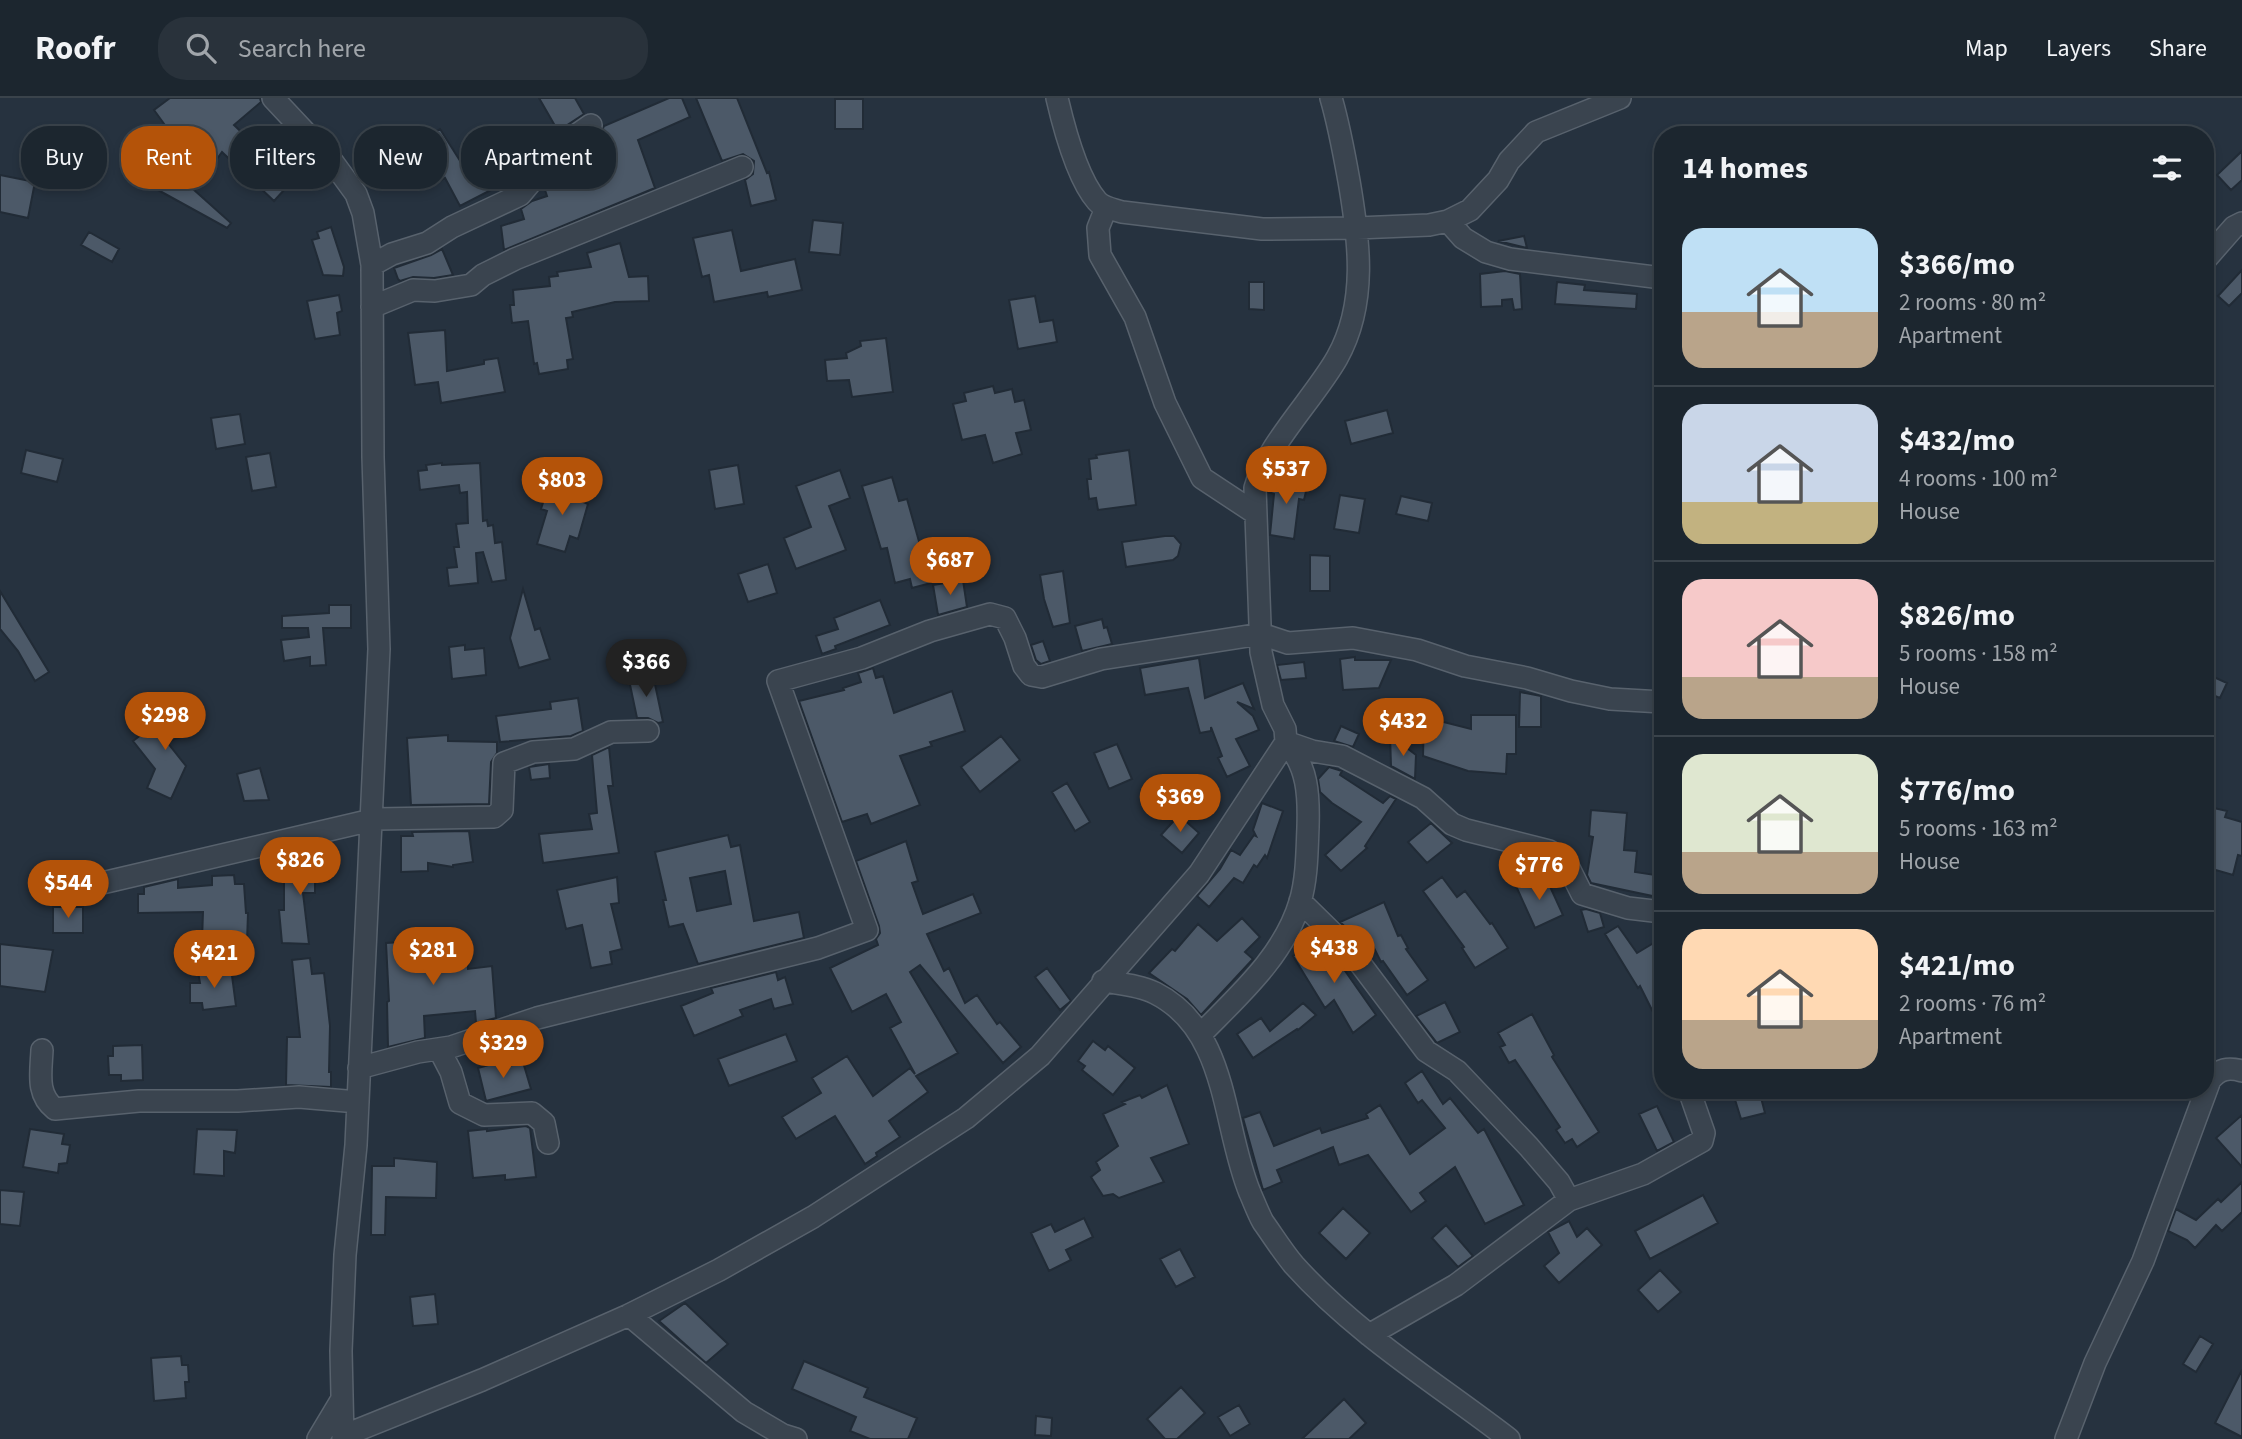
<!DOCTYPE html>
<html lang="en">
<head>
<meta charset="utf-8">
<style>
  :root { --surface:#1c262f; --page:#29323b; --text:#f1f3f6; --muted:#a0a5aa; --line:#3a434b; --accent:#b45309 }
  body { margin:0; font-family:"Source Sans 3",sans-serif; background:var(--page); color:var(--text); height:100vh; display:flex; flex-direction:column; font-size:26px; white-space:nowrap }
  * { box-sizing:border-box; margin:0 }
  p { font-size:23px; color:var(--muted) }
  .icon { flex:none; width:38px; height:38px; fill:none; stroke:currentColor; stroke-width:2; stroke-linecap:round; stroke-linejoin:round }
  .map { position:relative; flex:1; overflow:hidden }
  .details { position:absolute; left:1654px; top:28px; width:560px; height:973px; display:flex; flex-direction:column; background:var(--surface); border-radius:28px; box-shadow:0 4px 10px #0003,0 0 0 2px var(--line) }
  .details>* { flex:none }
  .top-card { position:absolute; left:21px; top:28px; width:665px; height:63px; display:flex; gap:14px }
  .price { position:absolute; translate:-50% -60px; padding:0 16px; border-radius:24px; background:var(--accent); color:#fff; font-size:23px; line-height:46px; filter:drop-shadow(0 2px 4px #0008) }
  .price::after { content:''; position:absolute; left:50%; top:42px; width:21px; height:16px; margin-left:-10px; background:inherit; clip-path:polygon(0 0,100% 0,50% 100%) }
  .price.selected { background:#222; color:#fff }
  ul { padding:0; list-style:none }
  li { display:flex; align-items:center; gap:21px; height:175px; padding:0 28px }
  li+li { border-top:2px solid var(--line) }
  li span { display:grid; place-items:center; flex:none; width:196px; height:140px; border-radius:21px; color:#555 }
  li>.icon { margin-inline-start:auto }
  span .icon { width:84px; height:84px; fill:#fffc; stroke-width:1 }
  li b { font-size:30px }
  h2 { display:flex; justify-content:space-between; align-items:center; height:84px; padding:0 28px; font-size:30px }
  .chip { padding:0 24px; border-radius:28px; background:var(--surface); box-shadow:0 4px 10px #0003,0 0 0 2px var(--line); font-size:24px; line-height:63px }
  .chip.selected { background:var(--accent); color:#fff }
  header { display:flex; align-items:center; gap:42px; box-sizing:border-box; height:98px; padding:0 35px; background:var(--surface); border-bottom:2px solid var(--line) }
  header strong { font-size:33px }
  nav { display:flex; gap:38px; margin-inline-start:auto; font-size:24px }
  .search { width:490px; height:63px; background:var(--page); display:flex; align-items:center; gap:18px; box-sizing:border-box; padding:0 24px; border-radius:28px; color:var(--muted); font-size:26px }
  .map>svg:first-child { display:block }
  .building { fill:#4c5968; stroke:#212b36; stroke-width:2; fill-rule:evenodd }
  .lines { fill:none; stroke-linecap:round; stroke-linejoin:round }
  .minor-casing { stroke:#58626d; stroke-width:24 }
  .minor { stroke:#3a444f; stroke-width:21 }
</style>
</head>
<body>
<header>
<strong>Roofr</strong>
<div class="search"><svg class="icon" aria-label="search" viewBox="0 0 24 24"><circle cx="10" cy="10" r="6"/><path d="M15 15l6 6"/></svg>Search here</div>
<nav><a>Map</a><a>Layers</a><a>Share</a></nav>
</header>
<div class="map">
<svg width="2242" height="1341" viewBox="0 0 2242 1341">
  <rect width="100%" height="100%" fill="#26323f"/>
  <path class="building" d="M170 0H260L261 4 234 27 256 48 248 56 285 91 274 103 222 54 212 68 207 65 193 91 231 125 227 130 158 92 176 60 191 63 154 12Z
    M539 0H575L584 16 558 33Z
    M669 0H682L690 19 638 42 655 90 504 152 501 128 524 121 521 111 532 103 547 98 544 89 557 73 597 58 591 43 602 33 604 28Z
    M696 0H737L767 75 769 74 776 102 751 108 745 82 753 76 754 63 743 56 722 63Z
    M835 1H863V31H835Z
    M440 31 462 66 474 59 493 91 460 108 445 80 438 84 415 46Z
    M2242 53V82L2231 92 2217 77Z
    M0 77 35 84 28 120 0 114Z
    M813 122 843 125 840 157 809 154Z
    M331 129 344 169 343 178 323 177 312 142 319 140 317 134Z
    M732 132 741 173 795 161 802 192 768 199 767 194 714 204 709 177 702 179 693 140Z
    M89 134 119 151 112 164 81 147Z
    M1524 138 1527 150 1498 143Z
    M620 145 629 179 648 178 649 203 615 204 572 214 573 219 566 220 573 261 567 262 568 271 539 276 537 265 534 266 528 223 512 225 510 207H514L513 192 550 188 549 179 558 178 557 174 591 169 587 155Z
    M442 151 453 177 434 180 413 179 400 183 398 181 394 170 431 157Z
    M2242 172V195L2229 208 2218 198Z
    M1505 173 1520 176 1522 211 1514 212 1512 201 1502 202V208L1481 209 1480 176Z
    M1249 184H1264V212L1249 211Z
    M1557 184 1585 187 1584 192 1637 196 1636 211 1555 206Z
    M339 197 342 213 337 215 340 237 315 241 307 203Z
    M1035 198 1040 224 1053 222 1057 244 1018 251 1009 202Z
    M445 232 447 273 484 266V262L498 260 505 294 441 305 438 284 415 287 408 235Z
    M886 240 893 294 852 299 849 282 827 283 825 262 847 260 846 255 861 248 860 243Z
    M993 288 995 295 1012 291 1015 304 1024 302 1031 332 1016 335 1022 356 993 365 985 337 962 342 953 306 966 303 964 295Z
    M1387 312 1393 335 1351 346 1345 323Z
    M240 316 245 346 216 351 211 320Z
    M26 352 63 361 57 384 21 375Z
    M1129 352 1136 407 1098 412 1096 400 1089 401 1087 381H1091L1089 361 1097 360 1096 357Z
    M270 355 276 389 252 393 246 359Z
    M442 365V367L480 365 483 423 487 422 488 428 493 427 495 445 502 444 506 482 492 484 483 454 476 455 478 485 449 488 447 470 457 469 454 449H459L456 426 468 425 467 394 460 395 459 387 420 392 418 373 427 372 426 367Z
    M738 367 744 406 715 411 709 372Z
    M840 372 850 400 829 408 846 452 796 471 784 440 811 429 796 388Z
    M1274 378 1308 385 1304 402 1299 401 1294 441 1270 437 1274 396 1268 394V392Z
    M892 379 899 403 907 401 920 447 927 446 935 484 912 490 910 481 895 485 887 450 881 451 862 388Z
    M555 386 586 395 583 404 588 406 578 441 570 438 565 454 537 446 547 413 541 411 546 395 552 396Z
    M1340 397 1365 401 1359 435 1334 431Z
    M1401 398 1432 405 1428 423 1396 416Z
    M1165 438H1174L1181 446 1178 458 1173 462 1126 469 1122 444Z
    M1310 457 1330 458V493H1310Z
    M768 466 777 495 748 504 738 476Z
    M1063 473 1070 525 1053 529 1044 501 1040 477Z
    M963 482 967 509 938 517 933 487Z
    M523 491 535 532 540 530 550 561 519 570 510 540Z
    M0 493 49 574 35 583 18 553 0 531Z
    M880 502 890 527 835 548 836 551 822 556 816 538 838 531 834 520Z
    M329 507H351V530H323L326 567 310 568V559L284 563 281 542 309 539 308 530H282V518L329 515Z
    M1102 521 1104 530 1107 529 1112 546 1082 553 1075 528Z
    M1043 543 1050 563 1041 566 1036 562 1031 547Z
    M465 547V552L484 550 486 577 452 581 449 549Z
    M1355 559V562H1391L1379 590 1343 592 1340 561Z
    M1199 560 1205 600 1243 585 1254 611 1237 604 1253 618 1259 632 1236 641 1250 668 1227 679 1218 660 1222 658 1211 629V633L1200 635 1188 590 1145 597 1140 570Z
    M1304 564 1306 580 1281 582 1277 567Z
    M873 570 876 580 883 578 894 615 952 593 965 633 930 644 932 648 900 658 920 707 871 726 867 716 842 724 799 603 844 592 843 590 861 584 858 575Z
    M2205 575 2227 585 2220 600 2205 594Z
    M653 577 663 624 658 625 648 620H637L629 582Z
    M1520 594 1541 598V629H1519Z
    M578 600 583 633 571 638 500 644 496 618 551 611 550 604Z
    M185 611 194 634 167 644 186 668 171 701 147 690 155 671 133 643 162 621Z
    M1471 617H1516V656H1507L1506 676 1468 673 1423 658 1424 619 1471 631Z
    M1341 628 1359 636 1353 649 1334 643Z
    M448 637V643L497 644V655L491 664 489 706 411 707 407 640Z
    M1390 637 1416 657 1415 681 1391 668Z
    M1001 638 1020 662 980 694 961 669Z
    M1117 646 1132 681 1109 691 1094 655Z
    M609 649 613 688H608L619 755 543 765 539 736 592 731 589 716 597 715 592 657Z
    M549 666 550 680 531 682 529 669Z
    M1329 669 1342 673 1340 677 1383 705 1390 698 1396 701 1365 748 1367 750 1341 773 1325 757 1361 724 1332 705 1320 694 1318 681Z
    M260 670 269 702 244 703 237 676Z
    M1067 685 1090 724 1075 733 1052 694Z
    M1262 705 1283 713 1267 760 1265 757 1257 769 1254 767 1243 785 1234 780 1209 809 1197 798 1220 771 1231 752 1240 757 1254 737 1256 738 1253 732Z
    M2205 708 2227 713 2225 719 2242 724V758L2238 757 2233 777 2205 769Z
    M1591 712 1627 715 1624 752 1637 753 1635 774 1662 778V800L1591 785 1587 777 1593 739 1589 738Z
    M1179 717 1199 735 1182 755 1161 737Z
    M1431 725 1452 745 1427 765 1408 744Z
    M469 733 473 764 453 767V769L428 765V773L401 774V738H413L412 734Z
    M728 737 731 749 740 747 754 823 799 814 804 840 698 866 683 826 669 829 663 802H666L655 754ZM725 773 731 806 697 813 690 780Z
    M906 743 918 783 912 785 923 816 973 796 981 815 927 836 944 873 949 870 965 905 977 897 997 926 1000 924 1021 949 1003 965 920 867 910 874 958 955 916 978 928 994 889 1023 900 1039 876 1055 877 1058 865 1066 835 1018 796 1041 782 1019 821 995 812 980 847 958 873 998 910 970 915 976 890 930 901 924 886 896 852 914 830 870 878 847 876 841 880 835 879 828 856 763Z
    M302 759H329V784H315V795H303L309 846 282 845 279 812H284V774H291V766H302Z
    M234 777 235 786H244L246 815H248L247 844 202 842 203 814 138 815V796H144V789L178 781V790L212 787V778Z
    M617 779 619 805 611 806 622 851 610 854 612 866 591 870 582 827 566 831 557 792Z
    M1442 779 1457 799 1465 793 1490 826 1492 825 1508 850 1475 870 1462 850 1464 849 1423 793Z
    M1535 780 1539 788 1548 784 1563 817 1535 830 1516 788Z
    M1384 804 1398 838 1401 837 1408 850 1406 851 1428 882 1407 897 1383 863 1381 864 1366 834 1356 839 1340 824Z
    M53 809H83V835H53Z
    M1586 811 1600 815 1604 829 1588 834 1581 812Z
    M1242 820 1260 839 1245 854 1253 861 1201 917 1187 901 1149 875 1172 851 1175 853 1198 826 1217 843Z
    M1618 828 1637 855 1662 840V932L1640 888 1638 890 1605 836Z
    M432 842H448L449 849 466 848 468 871 492 868 496 920 476 925 475 913 424 918 425 940 388 949 387 904 389 903 386 845Z
    M1316 844 1320 850 1325 846 1329 850 1376 917 1353 935 1334 902 1325 910 1293 858Z
    M0 846 53 852 45 894 0 888Z
    M310 860 312 876 324 875 330 928 329 974H331V989L286 987 287 939H300L292 862Z
    M231 870 236 908 203 912 202 905H190V885H200L198 874Z
    M1047 870 1071 903 1060 912 1035 879Z
    M776 874 778 882 785 879 793 906 774 911 771 901 740 912 743 918 694 938 681 908 713 895 711 890Z
    M1445 904 1460 934 1437 945 1416 918Z
    M1303 905 1316 917 1298 932 1297 931 1253 960 1237 936 1261 920 1270 933Z
    M1532 916 1554 957 1552 959 1599 1034 1577 1049 1572 1041 1565 1045 1556 1032 1560 1029 1515 962 1509 965 1500 949 1505 947 1498 935Z
    M786 936 797 963 729 988 718 961Z
    M1093 943 1105 952 1108 948 1135 970 1113 997 1082 972 1085 968 1078 963Z
    M142 947 143 982 121 983V977H109L108 958H113V948Z
    M499 964 502 970 523 964 531 991 486 1003 478 970Z
    M1422 973 1443 1006 1450 1000 1478 1035 1484 1031 1524 1107 1485 1126 1455 1069 1420 1095 1426 1103 1411 1114 1368 1057 1339 1067 1333 1049 1277 1072 1282 1084 1263 1092 1243 1020 1260 1014 1274 1048 1320 1030 1322 1035 1368 1020 1366 1016 1380 1007 1410 1056 1445 1030 1422 1002 1418 1005 1405 985Z
    M1167 987 1189 1046 1151 1060 1164 1084 1119 1100 1113 1096 1103 1098 1091 1079 1100 1072 1096 1064 1118 1048 1103 1016 1125 1006 1122 1004 1140 997 1142 1000Z
    M1732 992H1759L1765 1015 1741 1021Z
    M1657 1008 1674 1044 1657 1053 1639 1016Z
    M2242 1017V1069L2216 1040Z
    M526 1028 530 1030 536 1079 505 1082V1077L473 1080 468 1033 487 1031V1033Z
    M30 1031 64 1036 62 1046 70 1047 67 1065 59 1066 58 1075 23 1069Z
    M197 1031 237 1032 235 1055 224 1053V1078L194 1076Z
    M394 1060 437 1064 436 1100 386 1099 385 1137H371L372 1068H394Z
    M2242 1084V1114L2222 1133 2216 1127 2195 1150 2187 1142 2168 1133 2176 1111 2196 1122 2218 1101 2221 1104Z
    M0 1092 24 1094 20 1128 0 1126Z
    M1703 1097 1718 1125 1650 1161 1635 1133Z
    M1343 1110 1370 1135 1346 1161 1319 1135Z
    M1084 1120 1093 1139 1066 1152 1071 1162 1049 1173 1031 1135 1051 1126 1055 1134Z
    M1569 1123 1577 1139 1587 1130 1602 1147 1559 1185 1544 1168 1559 1155 1548 1134Z
    M1446 1127 1473 1158 1458 1169 1432 1140Z
    M1180 1151 1195 1179 1176 1189 1160 1161Z
    M1660 1172 1681 1194 1658 1214 1638 1192Z
    M435 1196 438 1226 413 1228 410 1199Z
    M685 1205 728 1246 706 1265 659 1223Z
    M2200 1238 2213 1246 2196 1274 2183 1266Z
    M181 1258 182 1267H188L189 1284H185L186 1300 154 1303 151 1260Z
    M804 1263 868 1290 864 1299 917 1320 908 1341H870L850 1333 856 1319 792 1291Z
    M2242 1272V1339L2215 1325Z
    M1181 1289 1205 1315 1177 1341H1165L1147 1321Z
    M1344 1301 1366 1325 1349 1341H1302Z
    M1239 1307 1250 1326 1230 1338 1218 1319Z
    M1036 1318 1052 1320 1051 1338 1035 1337Z"/>
  <g class="lines">
    <g class="minor-casing">
      <path id="minor" d="M273 0 332 63 356 96 363 115 372 167 373 359 379 551 356 1047 345 1157 341 1253 343 1341
        M1057 0C1064 30 1077 80 1097 103 1103 110 1113 111 1122 114L1262 131 1357 130 1429 127 1448 123 1470 112 1498 82 1509 63 1536 34 1620 0
        M1106 110 1098 130 1100 157 1135 219 1165 305 1202 380 1255 415
        M1448 123 1463 140 1486 154 1510 161 1662 180
        M2205 162 2234 129 2242 125
        M372 167 392 156 427 145 452 129 520 97 562 47 591 27
        M372 209 413 192 435 193 471 187 483 177 515 161 742 69
        M1286 644 1312 653 1342 658 1423 700 1452 726 1466 732 1549 753 1565 762 1582 796 1628 810 1662 814
        M102 785 376 721 494 719 502 712 504 665 533 654 574 651 611 634 648 633
        M1300 803 1350 852 1426 953 1457 973 1529 1049 1559 1084 1569 1102
        M1103 883C1120 886 1139 887 1155 895 1229 932 1222 1028 1250 1095 1254 1104 1258 1115 1263 1124 1273 1138 1283 1154 1294 1167 1356 1236 1436 1285 1509 1341
        M1201 936C1239 897 1284 858 1300 804 1307 781 1307 754 1308 729 1309 697 1308 669 1286 644
        M439 951 451 974 460 1005 484 1017 532 1015 544 1025 548 1045
        M42 952C41 975 36 996 55 1011L139 1003H238L299 999 358 1004
        M359 970 418 954 451 949 537 920 818 850 867 832 778 583 862 560 930 533 990 516 1005 520 1015 540 1024 568 1031 577 1042 579 1101 561 1261 536 1288 545 1353 540 1417 552 1465 568 1527 580 1571 593 1610 601 1662 604
        M629 1217 744 1314 783 1337 796 1341
        M1369 1237 1456 1187 1569 1102 1643 1076 1702 1043 1704 1035 1689 992
        M343 1338 482 1282 629 1217 719 1172 813 1119 966 1020 1040 958 1199 776 1286 644 1285 631 1273 607 1261 554 1255 390C1266 348 1315 299 1337 260 1368 205 1359 141 1349 83 1344 55 1339 27 1331 0
        M318 1341 342 1301
        M2066 1341 2095 1265 2143 1163 2210 982C2219 971 2228 969 2242 973"/>
    </g>
    <use href="#minor" class="minor"/>
  </g>
</svg>
<b class="price" style="left:1286px;top:408px">$537</b>
<b class="price" style="left:562px;top:419px">$803</b>
<b class="price" style="left:950px;top:499px">$687</b>
<b class="price selected" style="left:646px;top:601px">$366</b>
<b class="price" style="left:165px;top:654px">$298</b>
<b class="price" style="left:1403px;top:660px">$432</b>
<b class="price" style="left:1180px;top:736px">$369</b>
<b class="price" style="left:300px;top:799px">$826</b>
<b class="price" style="left:1539px;top:804px">$776</b>
<b class="price" style="left:68px;top:822px">$544</b>
<b class="price" style="left:1334px;top:887px">$438</b>
<b class="price" style="left:433px;top:889px">$281</b>
<b class="price" style="left:214px;top:892px">$421</b>
<b class="price" style="left:503px;top:982px">$329</b>
<div class="top-card">
<a class="chip">Buy</a>
<a class="chip selected">Rent</a>
<a class="chip">Filters</a>
<a class="chip">New</a>
<a class="chip">Apartment</a>
</div>
<section class="details">
<h2>14 homes<svg class="icon" aria-label="filters" viewBox="0 0 24 24"><path d="M4 7h16M4 17h16"/><circle cx="9" cy="7" r="2"/><circle cx="15" cy="17" r="2"/></svg></h2>
<ul>
<li><span style="background:linear-gradient(#bfe0f5 60%,#b9a48a 0)"><svg class="icon" aria-label="home" viewBox="0 0 24 24"><path d="M3 11l9-7 9 7M6 9v11h12V9"/></svg></span><div><b>$366/mo</b><p>2 rooms · 80 m²</p><p>Apartment</p></div></li>
<li><span style="background:linear-gradient(#c9d6e8 70%,#c2b280 0)"><svg class="icon" aria-label="home" viewBox="0 0 24 24"><path d="M3 11l9-7 9 7M6 9v11h12V9"/></svg></span><div><b>$432/mo</b><p>4 rooms · 100 m²</p><p>House</p></div></li>
<li><span style="background:linear-gradient(#f6c9c9 70%,#b9a48a 0)"><svg class="icon" aria-label="home" viewBox="0 0 24 24"><path d="M3 11l9-7 9 7M6 9v11h12V9"/></svg></span><div><b>$826/mo</b><p>5 rooms · 158 m²</p><p>House</p></div></li>
<li><span style="background:linear-gradient(#dfe7d0 70%,#b9a48a 0)"><svg class="icon" aria-label="home" viewBox="0 0 24 24"><path d="M3 11l9-7 9 7M6 9v11h12V9"/></svg></span><div><b>$776/mo</b><p>5 rooms · 163 m²</p><p>House</p></div></li>
<li><span style="background:linear-gradient(#ffd9b3 65%,#b9a48a 0)"><svg class="icon" aria-label="home" viewBox="0 0 24 24"><path d="M3 11l9-7 9 7M6 9v11h12V9"/></svg></span><div><b>$421/mo</b><p>2 rooms · 76 m²</p><p>Apartment</p></div></li>
</ul>
</section>
</div>
</body>
</html>
